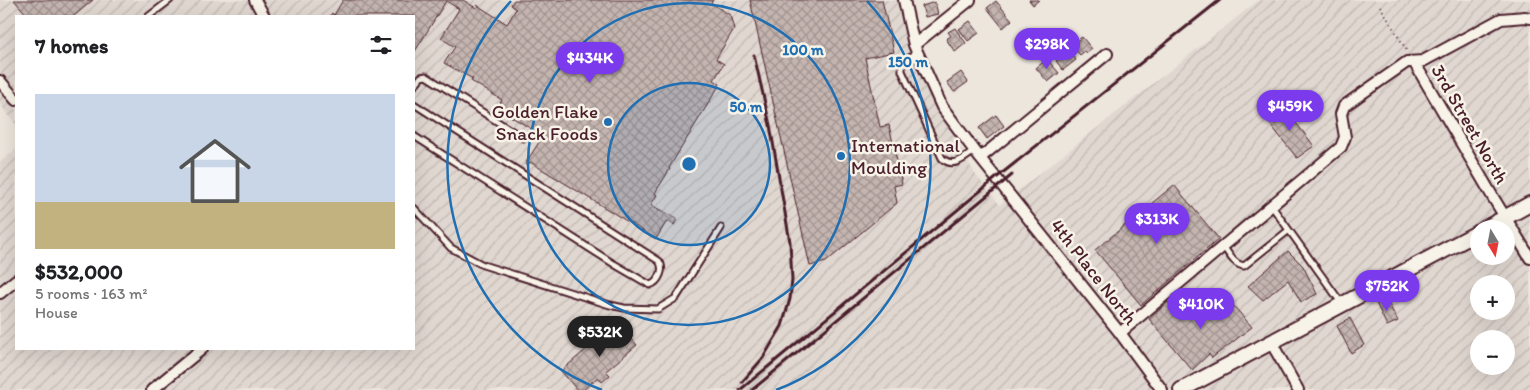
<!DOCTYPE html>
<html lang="en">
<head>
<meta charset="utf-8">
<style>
  :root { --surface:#fff; --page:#f2f2f2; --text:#202124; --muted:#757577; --line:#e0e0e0; --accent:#7c3aed }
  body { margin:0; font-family:Itim,sans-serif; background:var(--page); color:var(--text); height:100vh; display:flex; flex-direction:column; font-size:19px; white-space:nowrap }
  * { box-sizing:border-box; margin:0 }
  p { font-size:16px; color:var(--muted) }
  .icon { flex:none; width:28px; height:28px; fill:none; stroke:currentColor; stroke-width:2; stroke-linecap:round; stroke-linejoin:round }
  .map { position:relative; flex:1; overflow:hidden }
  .side { position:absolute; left:15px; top:15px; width:400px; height:335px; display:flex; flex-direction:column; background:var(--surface); border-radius:0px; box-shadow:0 5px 20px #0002 }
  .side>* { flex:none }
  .needle { width:32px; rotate:170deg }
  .controls { position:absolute; left:1470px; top:220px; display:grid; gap:10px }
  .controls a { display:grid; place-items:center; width:45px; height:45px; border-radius:50%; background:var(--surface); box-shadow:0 5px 20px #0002; font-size:25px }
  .price { position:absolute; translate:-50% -42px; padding:0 11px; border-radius:18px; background:var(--accent); color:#fff; font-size:16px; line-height:32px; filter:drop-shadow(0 1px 2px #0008) }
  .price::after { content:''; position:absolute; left:50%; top:30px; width:15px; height:11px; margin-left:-8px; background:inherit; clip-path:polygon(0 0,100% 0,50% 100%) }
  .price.current { background:#222; color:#fff }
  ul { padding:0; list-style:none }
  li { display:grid; align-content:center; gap:10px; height:265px; padding:0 20px }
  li+li { border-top:1px solid var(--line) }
  li span { display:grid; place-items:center; height:155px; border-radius:0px; color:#555 }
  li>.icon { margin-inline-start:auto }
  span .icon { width:90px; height:90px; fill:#fffc; stroke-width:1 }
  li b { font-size:21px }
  h2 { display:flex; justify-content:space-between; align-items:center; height:60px; padding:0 20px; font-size:21px }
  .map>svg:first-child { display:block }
  .industrial { fill:url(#industrial-furrows); fill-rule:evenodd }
  .building { fill:url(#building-cross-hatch); stroke:#4a1f2b }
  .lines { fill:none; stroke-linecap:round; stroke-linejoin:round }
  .lane-casing { stroke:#4a1f2b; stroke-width:9 }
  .street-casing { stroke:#4a1f2b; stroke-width:14 }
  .secondary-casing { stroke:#4a1f2b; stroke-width:18 }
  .path { stroke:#4a1f2b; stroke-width:2; stroke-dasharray:1 4; stroke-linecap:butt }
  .lane { stroke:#f7f3e8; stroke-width:5 }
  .street { stroke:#f7f3e8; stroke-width:10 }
  .secondary { stroke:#f7f3e8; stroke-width:14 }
  .rail { stroke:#4a1f2b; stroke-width:3 }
  .ring { fill:none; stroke:#1f6fb2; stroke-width:2.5 }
  .poi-dot { fill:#1f6fb2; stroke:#f7f3e8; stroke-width:2 }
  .labels { text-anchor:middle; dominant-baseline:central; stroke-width:5; stroke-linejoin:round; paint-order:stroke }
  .poi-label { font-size:19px; fill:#4a1f2b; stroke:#f7f3e8; text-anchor:end }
  .street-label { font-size:19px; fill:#4a1f2b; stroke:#f7f3e8 }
  .centre { fill:#1f6fb2; stroke:#f7f3e8; stroke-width:2.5 }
  .ring-label { font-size:15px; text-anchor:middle; font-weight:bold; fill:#1f6fb2; stroke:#f7f3e8; stroke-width:5; stroke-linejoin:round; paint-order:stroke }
</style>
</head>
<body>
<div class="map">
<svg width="1530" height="390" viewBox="0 0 1530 390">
  <defs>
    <pattern id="industrial-furrows" width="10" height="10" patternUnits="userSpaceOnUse" patternTransform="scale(1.25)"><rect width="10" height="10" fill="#e0d7d0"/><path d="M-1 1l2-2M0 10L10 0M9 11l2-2" fill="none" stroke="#c2b8b3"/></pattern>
    <pattern id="building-cross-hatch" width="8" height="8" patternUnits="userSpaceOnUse" patternTransform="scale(1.25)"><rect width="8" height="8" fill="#c4b5b0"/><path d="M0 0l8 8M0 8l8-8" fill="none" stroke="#a1938f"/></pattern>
  </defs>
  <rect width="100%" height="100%" fill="#ece6dd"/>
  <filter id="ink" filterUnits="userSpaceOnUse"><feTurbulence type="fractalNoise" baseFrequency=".02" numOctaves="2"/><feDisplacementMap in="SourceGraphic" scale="10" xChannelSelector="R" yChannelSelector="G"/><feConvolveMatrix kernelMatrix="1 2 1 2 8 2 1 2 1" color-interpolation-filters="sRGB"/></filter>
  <g filter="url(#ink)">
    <path class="industrial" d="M0 0H899L912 61 975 174 1000 205 1259 0H1530V390H0V163L16 149V349H414V16H16V125L0 104ZM1479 229H1506V256H1479ZM1479 284H1506V311H1479ZM1479 339H1506V366H1479Z"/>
    <path class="building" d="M14 0H93L74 16H28Z
      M343 0H463L476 8 477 5 507 24 516 9 511 5 514 0H713L711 3 730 15 734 29 716 59 724 64 714 80 720 84 669 168 670 169 655 193 657 195 651 205 677 219 674 225 667 221 656 239 530 162 528 165 525 164 543 136 497 108 502 100 471 81 473 79 444 63 455 47 441 38 459 9 446 1 414 53V16H330L332 13 334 15Z
      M750 0H882L894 52 865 58 880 127 889 125 902 184 894 186 897 203 826 262 810 266Z
      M1029 0H1039L1033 5Z
      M996 1 1012 20 1003 28 987 8Z
      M935 2 938 14 925 17 922 6Z
      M970 21 979 33 968 41 959 29Z
      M955 28 966 43 955 52 946 39 951 36 948 32Z
      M1082 37 1092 49 1087 53 1085 51 1080 55 1071 45Z
      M1069 51 1076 60 1063 70 1056 61Z
      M1047 59 1059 73 1048 82 1036 68Z
      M961 72 968 82 954 92 947 82Z
      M1283 106 1314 146 1297 158 1266 119Z
      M996 115 1004 126 987 139 979 128Z
      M1174 185 1219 239 1141 305 1095 250Z
      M1288 251 1303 266 1317 294 1301 302 1288 280 1263 300 1248 286Z
      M1225 296 1252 327 1212 358 1209 354 1192 370 1149 319 1168 302 1182 319 1203 303 1207 310Z
      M1386 299 1398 321 1387 326 1376 303Z
      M1350 318 1364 345 1351 353 1337 326Z
      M618 322 624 329 626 328 633 336 631 338 637 345 606 371 610 375 602 382 598 377 583 390H577L561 371Z"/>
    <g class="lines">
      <g class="lane-casing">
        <path id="lane" d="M149 16 170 0
          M917 53C909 58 901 61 902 71L942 158C953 169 965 158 974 151
          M414 86 421 77 426 76 523 138
          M414 104 659 261C665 269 659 282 650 285L614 264 414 136
          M1271 205 1342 304
          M414 208 451 248 483 265 610 305 624 308 658 309 676 298 721 228
          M1223 246C1229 254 1234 265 1244 266L1289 230"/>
      </g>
      <g class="street-casing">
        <path id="street" d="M255 0 264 16
          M904 0 914 45 942 107 980 158 1120 333 1162 390
          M914 45 970 0
          M1414 62 1494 199 1530 258
          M0 81 16 100
          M980 158 1107 54
          M0 293 16 280
          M1120 333 1341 147 1345 137 1341 114 1344 106 1407 62 1423 61 1501 19 1525 17 1530 18
          M1271 342 1298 390
          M152 390 202 349"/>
      </g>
      <g class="secondary-casing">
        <path id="secondary" d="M1484 229 1530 204
          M1181 390 1479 232"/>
      </g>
      <path class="path" d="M1380 6 1407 51"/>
      <use href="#lane" class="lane"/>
      <use href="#street" class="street"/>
      <use href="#secondary" class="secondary"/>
      <path class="rail" d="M742 382 763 358 782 326 790 299 792 280 790 242 770 125 754 55
        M740 390 996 178 1220 0
        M752 390 1012 175"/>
    </g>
  </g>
  <circle cx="689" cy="164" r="81" fill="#1f6fb2" fill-opacity=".12"/>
  <g class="ring">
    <circle cx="689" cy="164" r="81"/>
    <circle cx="689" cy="164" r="161"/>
    <path d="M602 390A242 242 0 0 1 511 1M867 1A242 242 0 0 1 776 390"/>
  </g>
  <g class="poi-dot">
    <circle cx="608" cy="122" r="5"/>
    <circle cx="841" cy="156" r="5"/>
  </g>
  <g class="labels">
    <g class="poi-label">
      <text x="598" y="111">Golden Flake<tspan x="598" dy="22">Snack Foods</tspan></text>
      <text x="851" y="145" text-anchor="start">International<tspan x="851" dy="22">Moulding</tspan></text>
    </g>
    <g class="street-label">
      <text transform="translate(1470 124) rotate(60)">3rd Street North</text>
      <text transform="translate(1094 272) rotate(52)">4th Place North</text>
    </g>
  </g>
  <circle cx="689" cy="164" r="8" class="centre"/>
  <g class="ring-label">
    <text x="803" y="55">100 m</text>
    <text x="908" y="67">150 m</text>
    <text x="746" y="112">50 m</text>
  </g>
</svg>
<div class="controls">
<a><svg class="needle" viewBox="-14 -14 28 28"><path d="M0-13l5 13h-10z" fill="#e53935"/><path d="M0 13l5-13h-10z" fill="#757577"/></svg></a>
<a>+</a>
<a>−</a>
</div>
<b class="price" style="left:1047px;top:70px">$298K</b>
<b class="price" style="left:590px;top:84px">$434K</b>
<b class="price" style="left:1290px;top:132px">$459K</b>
<b class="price" style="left:1157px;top:245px">$313K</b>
<b class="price" style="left:1387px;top:312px">$752K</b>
<b class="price" style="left:1201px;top:330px">$410K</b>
<b class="price current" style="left:600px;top:358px">$532K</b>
<section class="side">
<h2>7 homes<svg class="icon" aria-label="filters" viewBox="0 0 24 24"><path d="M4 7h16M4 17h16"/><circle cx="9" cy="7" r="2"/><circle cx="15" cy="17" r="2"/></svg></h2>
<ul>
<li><span style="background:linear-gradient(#c9d6e8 70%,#c2b280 0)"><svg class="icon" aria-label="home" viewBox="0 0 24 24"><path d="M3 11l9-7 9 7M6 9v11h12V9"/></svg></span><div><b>$532,000</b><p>5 rooms · 163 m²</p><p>House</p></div></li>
</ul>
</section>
</div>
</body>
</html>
